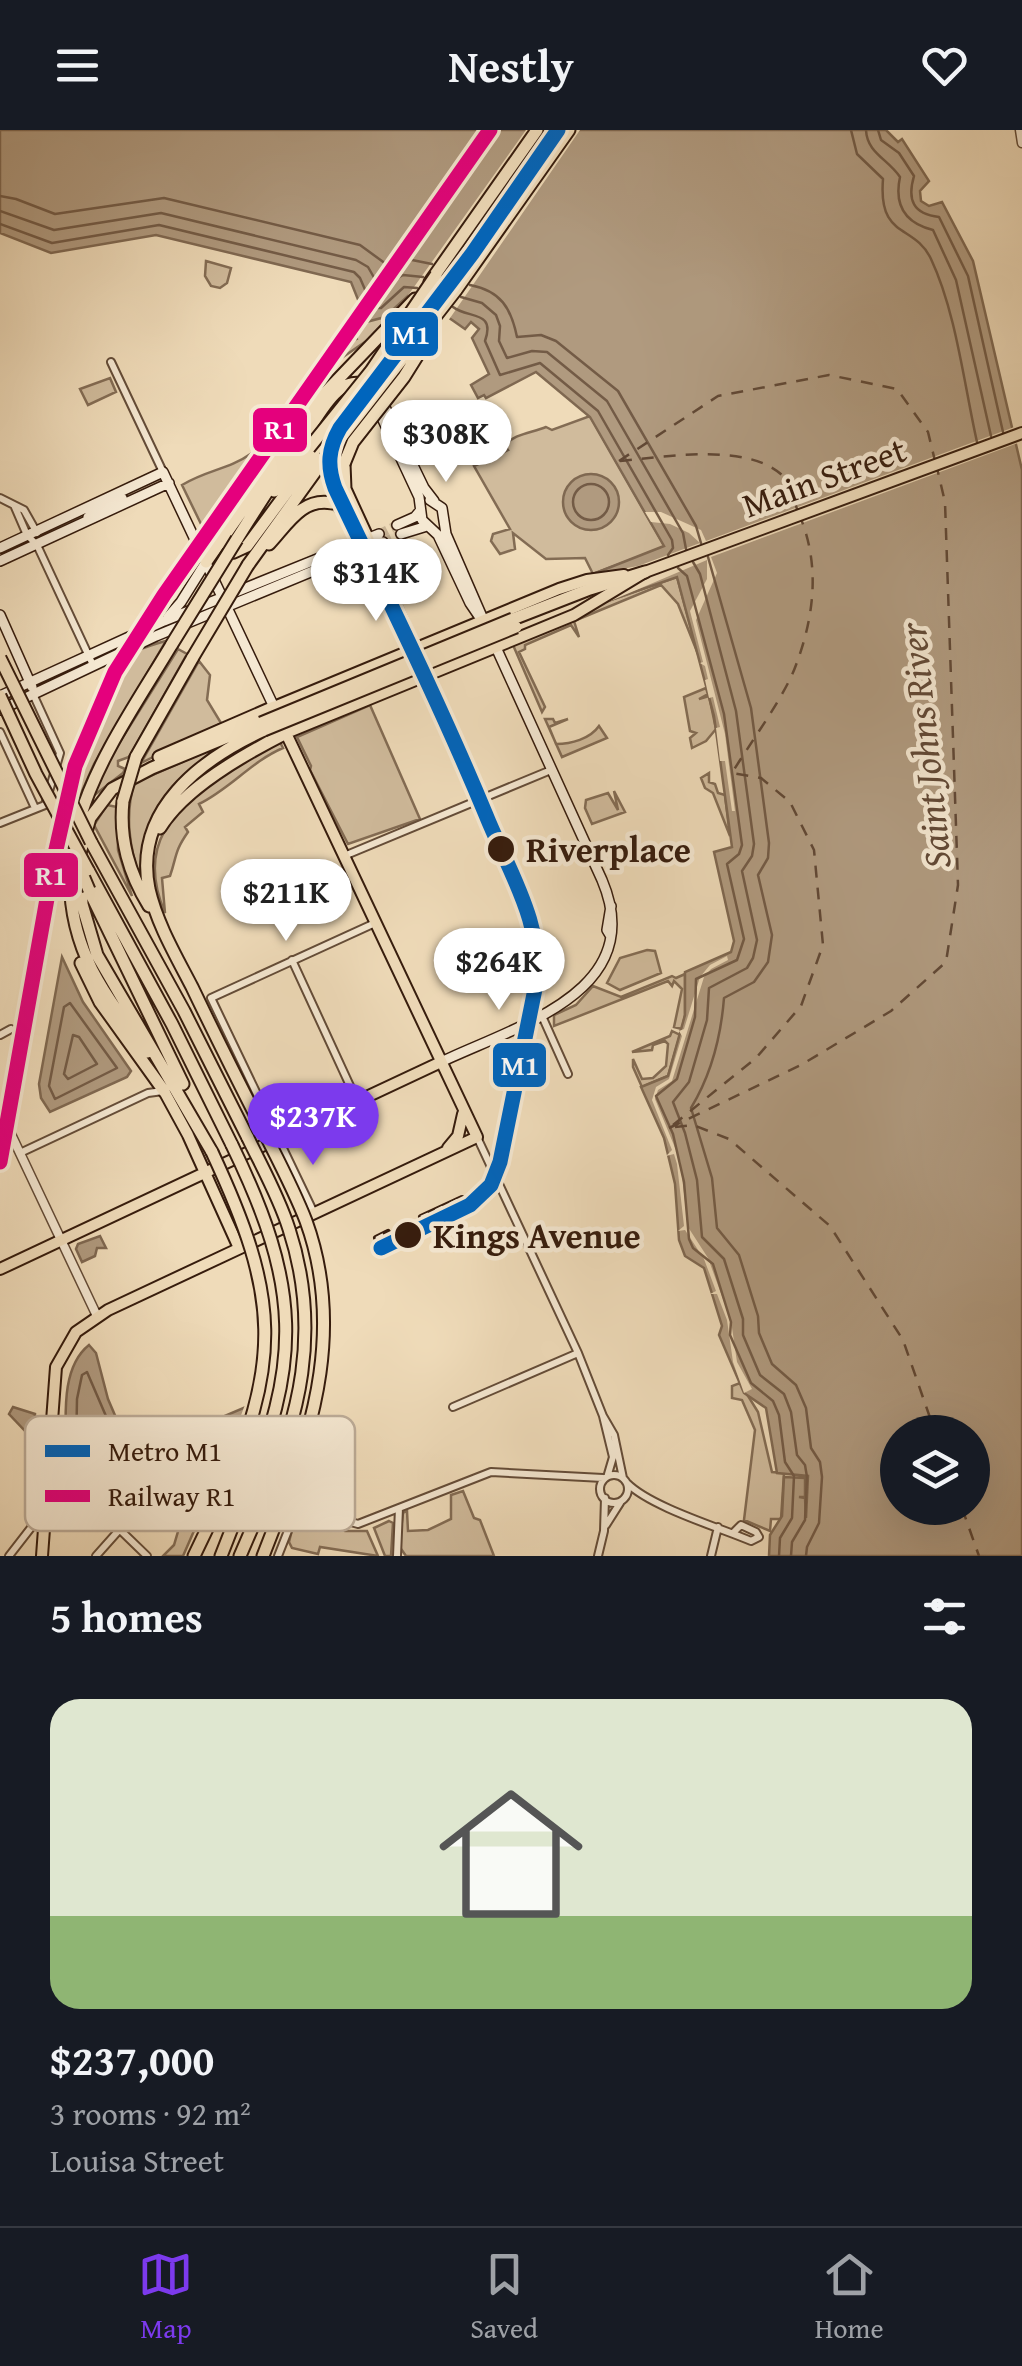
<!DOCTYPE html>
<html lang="en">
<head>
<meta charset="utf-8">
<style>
  :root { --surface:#171b24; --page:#20242c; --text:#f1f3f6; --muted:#9ea1a6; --line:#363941; --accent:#7c3aed }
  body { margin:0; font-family:"Gentium Book Plus",serif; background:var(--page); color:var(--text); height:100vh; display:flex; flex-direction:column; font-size:38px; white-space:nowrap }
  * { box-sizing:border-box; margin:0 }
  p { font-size:32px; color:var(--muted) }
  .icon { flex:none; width:55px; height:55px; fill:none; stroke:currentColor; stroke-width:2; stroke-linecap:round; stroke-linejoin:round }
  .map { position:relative; height:1426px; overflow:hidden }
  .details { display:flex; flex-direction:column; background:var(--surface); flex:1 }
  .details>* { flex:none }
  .fabs { position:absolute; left:880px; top:1285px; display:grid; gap:20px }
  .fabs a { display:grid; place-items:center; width:110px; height:110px; border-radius:50%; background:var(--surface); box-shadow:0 10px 40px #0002; font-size:50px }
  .price { position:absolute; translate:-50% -85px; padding:0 22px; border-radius:35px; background:#fff; color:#222; font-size:32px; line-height:65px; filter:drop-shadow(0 2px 5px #0008) }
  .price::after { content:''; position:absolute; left:50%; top:60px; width:30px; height:22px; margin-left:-15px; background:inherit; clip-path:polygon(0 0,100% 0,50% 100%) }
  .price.active { background:var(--accent); color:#fff }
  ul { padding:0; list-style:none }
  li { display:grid; align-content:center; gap:20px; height:530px; padding:0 50px }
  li+li { border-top:2px solid var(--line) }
  li span { display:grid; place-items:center; height:310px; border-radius:30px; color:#555 }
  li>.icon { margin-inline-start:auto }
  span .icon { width:180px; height:180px; fill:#fffc; stroke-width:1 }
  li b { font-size:42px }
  h2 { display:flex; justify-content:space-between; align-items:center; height:120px; padding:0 50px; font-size:42px }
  header { display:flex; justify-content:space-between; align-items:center; height:130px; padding:0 50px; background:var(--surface); font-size:45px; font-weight:800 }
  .dock { display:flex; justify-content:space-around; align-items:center; height:140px; border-top:2px solid var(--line); background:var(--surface); font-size:28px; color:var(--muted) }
  .dock a { display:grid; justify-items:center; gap:5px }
  .dock .active { color:var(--accent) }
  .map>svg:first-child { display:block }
  .green { fill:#d0bb9c; stroke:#836c54; stroke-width:2.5 }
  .water { fill:#b09a7f; stroke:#7f6851; stroke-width:2.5; fill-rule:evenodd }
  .pier { fill:#efdbb9 }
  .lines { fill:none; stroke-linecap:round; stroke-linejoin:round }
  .shore { stroke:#735b46; stroke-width:2.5 }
  .ferry { stroke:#614835; stroke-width:2.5; stroke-dasharray:12 10; stroke-linecap:butt }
  .secondary-tunnel { stroke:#cab597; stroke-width:9; stroke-dasharray:9 4.5; stroke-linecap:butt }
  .motorway-tunnel { stroke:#cab597; stroke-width:11; stroke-dasharray:11 5.5; stroke-linecap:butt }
  .minor-casing { stroke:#644c38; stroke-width:10 }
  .tertiary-casing { stroke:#644c38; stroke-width:11 }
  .secondary-casing { stroke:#361c0d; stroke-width:12 }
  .primary-casing { stroke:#361c0d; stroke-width:14 }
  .motorway-casing { stroke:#361c0d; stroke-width:15 }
  .minor { stroke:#f5e8d2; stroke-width:6 }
  .tertiary { stroke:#f5e8d2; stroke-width:8 }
  .secondary { stroke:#f5e8d2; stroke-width:9 }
  .primary { stroke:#efdbb9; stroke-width:10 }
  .motorway { stroke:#efdbb9; stroke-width:11 }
  .rail-casing { stroke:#361c0d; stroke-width:6 }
  .rail { stroke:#f5e8d2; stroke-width:2.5; stroke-dasharray:8; stroke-linecap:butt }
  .motorway-bridge-casing { stroke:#361c0d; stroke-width:15; stroke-linecap:butt }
  .motorway-bridge { stroke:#efdbb9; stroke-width:11 }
  .rail-1-casing { stroke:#f5e8d2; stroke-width:22 }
  .rail-1 { stroke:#e5007d; stroke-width:15 }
  .metro-1-casing { stroke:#f5e8d2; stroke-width:22 }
  .metro-1 { stroke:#0065bd; stroke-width:15 }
  .stop-dot { fill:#361c0d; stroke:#f5e8d2; stroke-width:4 }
  .labels { text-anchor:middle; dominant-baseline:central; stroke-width:9; stroke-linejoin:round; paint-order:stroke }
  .street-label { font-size:35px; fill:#361c0d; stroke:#f5e8d2 }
  .stop-label { font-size:35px; font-weight:bold; fill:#361c0d; stroke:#f5e8d2; text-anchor:start }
  .water-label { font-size:38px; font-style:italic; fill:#614835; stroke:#f5e8d2 }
  .key { fill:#f5e8d2; stroke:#bcab97; stroke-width:2.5 }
  .key-label { font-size:28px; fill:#361c0d }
  .line-badge { stroke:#f5e8d2; stroke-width:4 }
  .badge-label { font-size:28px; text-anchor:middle; font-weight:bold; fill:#fff }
</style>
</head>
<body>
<header><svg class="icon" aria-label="menu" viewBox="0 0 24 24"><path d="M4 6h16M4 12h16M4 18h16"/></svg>Nestly<svg class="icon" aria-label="heart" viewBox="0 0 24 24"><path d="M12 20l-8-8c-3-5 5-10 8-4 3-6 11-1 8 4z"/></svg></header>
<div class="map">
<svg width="1022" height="1426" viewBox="0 0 1022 1426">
  <rect width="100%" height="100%" fill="#efdbb9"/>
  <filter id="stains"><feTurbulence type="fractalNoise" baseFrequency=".002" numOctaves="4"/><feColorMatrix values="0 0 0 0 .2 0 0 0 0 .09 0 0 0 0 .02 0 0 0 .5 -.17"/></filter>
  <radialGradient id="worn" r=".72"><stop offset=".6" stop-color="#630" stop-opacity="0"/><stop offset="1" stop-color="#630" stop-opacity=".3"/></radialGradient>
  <path class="green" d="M206 131 231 138 227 153 220 158 211 156 205 146Z
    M355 177 350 196 354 205 353 197 359 192 392 184 381 201 340 229 326 219Z
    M110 248 116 262 88 275 80 259Z
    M590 286 665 417 593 444 585 428 546 429 513 403 515 419 500 424 491 411 493 404 510 399 474 336 508 320 505 316C513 304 531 303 546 297L552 300Z
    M252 323 202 396 182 355C209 339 228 340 252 323Z
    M677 447 698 524 678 474 661 455 574 491 579 507 571 495 525 515V519L519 522 545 577 542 582 513 515 571 491 605 472Z
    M166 511 94 634 79 668 74 656C85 620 104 554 130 526 138 518 155 514 166 511Z
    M178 519 187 524 129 627 118 631V636L125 639 123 643 92 667 103 639Z
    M199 531 210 545 207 570 221 593 141 633Z
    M706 558 708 564 699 569 709 566 716 599 706 611 692 618 690 608 696 603 690 601 684 567Z
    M370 575 420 689 348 714 310 640 311 636 297 607Z
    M545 589H553L555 593 568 589 549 597 556 614C571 614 590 609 599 596L607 608 562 627Z
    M228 612C173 648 141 679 140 748 129 716 125 686 134 653Z
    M280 612 283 618C252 631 230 659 199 674L203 682 185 697 188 702C174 722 177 726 170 746L162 748 165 783C136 715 172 679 226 644 244 632 261 619 280 612Z
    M709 643V652L715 654 718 663 725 665 730 706 713 663 705 658 701 648Z
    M614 661 625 682 592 694 585 678 586 670 608 663 618 680Z
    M107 675 117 677 118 720 132 766 94 695Z
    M647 820 655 821 661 843 620 860 607 853 620 828Z
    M685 844V885L682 899 674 897 682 859 674 851 672 856 668 851 554 896V885L576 875 593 856 621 867 672 846 676 848Z
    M672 901 680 905 668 946 642 957 633 937V929L642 949 653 948 666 936 668 914 665 911 653 915 652 920 632 922 670 906Z
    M740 1253 758 1282 772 1342 784 1343 781 1389H771L770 1401 744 1390 755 1300 742 1270 732 1268V1256Z
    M463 1361 474 1388 480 1390 494 1426H406L399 1416 403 1383 407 1381 408 1401 428 1400 451 1389V1365Z
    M197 1362H211L183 1426H163L174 1415 179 1398 156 1375Z
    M304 1387 345 1401H367L378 1426 320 1417 318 1424 292 1418 289 1412 295 1388Z
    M389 1391 393 1393 391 1426H385L374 1398Z"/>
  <path class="water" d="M0 0H886L898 12 902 9 929 51 920 61 921 71 929 76 942 72 973 131 1022 340V1426H769L770 1405 782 1386 784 1347 805 1348V1367H799L805 1368 806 1388 808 1346 777 1343 766 1278 744 1263 719 1205 722 1196 704 1138 685 1126 679 1110 675 1054 664 1008 641 957 668 946 685 885V842L731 822 734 811 714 722 732 717 714 586 677 447 605 472 593 444 664 416 590 287 536 242 486 268 484 265 478 268 471 255 489 244 472 208 479 199 471 192 465 199C447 187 431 173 408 166L385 187 355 195 357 210 350 196 359 172 351 152 156 105 51 123 0 103ZM898 1302H972V1378H898Z
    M563 372a28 28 0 1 1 56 0a28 28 0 1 1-56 0Z
    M62 827 83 872 131 941 127 947 50 982 41 968 39 954Z
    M100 1106 106 1118H97L95 1126 82 1132 76 1119 78 1114Z
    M89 1215 96 1223 108 1269 129 1318 108 1337 87 1343 68 1329 66 1322C66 1289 60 1238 89 1215Z
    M248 1276 225 1338 218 1334H185L177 1311 180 1305Z
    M13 1277 35 1284 34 1303H27L9 1284Z"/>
  <path class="pier" d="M484 0H492L348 205 346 198Z
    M526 0H551L442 158 555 0H580L448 191 409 172 399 178Z
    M1017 296 1021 312 711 427 717 443 696 490 725 604 735 681H732L725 631H720L716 598 720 597 713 567 709 568 705 550 708 549 705 536 700 533 703 532 690 481 707 449V430L601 475 590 445 638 436 700 413 689 403 670 394 651 392 645 382H661L701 400 706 411Z
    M727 826 728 830 711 839 704 847 672 951 658 960 655 969 680 1030 688 1097 708 1128 731 1191 737 1232 752 1259 744 1263 733 1232 727 1190 717 1164H710L716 1161 704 1129 685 1100 678 1101 684 1096 677 1034 674 1024 666 1026 672 1020 652 970 656 957 669 949 682 906 679 901 684 899 700 847 710 835Z
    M246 1272H251L257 1287 247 1326 238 1340 223 1343 220 1341Z"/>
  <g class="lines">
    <path class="shore" d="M851 0 857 24 883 49C878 110 914 93 931 129 956 182 964 254 977 312
      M866 0C867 23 888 29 900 47 894 75 905 93 933 100L956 150 991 306
      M878 0 881 10 899 23 914 46C907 70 913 84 939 87L968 146 1003 302
      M0 66 16 69 55 84 164 68 360 115 386 134 407 129 432 134
      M0 81 54 100 161 83 356 130 368 137 380 158 403 145 423 147
      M0 94 52 113 159 95 354 142 360 148 373 178H381L404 157 417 158
      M470 155C501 161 511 178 517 207L541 205 556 211 618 261 696 396 701 413
      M461 167 482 173 496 185 500 196 499 211 507 228 532 221 547 222 607 271 683 403 686 419
      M453 177C468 189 496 180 485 211L500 245 540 233 598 281 672 410 673 418 668 425
      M573 372a18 18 0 1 1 36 0a18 18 0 1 1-36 0Z
      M708 427 751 578 769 713 768 728 758 745 772 805 768 832 754 852 724 868C721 906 711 945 691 978L712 1048 717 1098 739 1125 758 1186 759 1203 772 1234 796 1255 806 1278 811 1318 820 1332 822 1347 819 1393 807 1417 806 1426
      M693 432 700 444 736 581 754 714 752 726 742 741 757 810 753 828 747 838 709 858 707 890 689 952 673 972 685 1003 697 1050 702 1107 724 1129 743 1189V1205L760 1245 784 1264 791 1282 797 1325 805 1335 807 1347 805 1390 792 1412 791 1426
      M678 438 687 446 724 584 742 715 739 724 727 734 744 809 737 830 696 849 695 887 677 949 656 966 673 1004 684 1052 689 1109 693 1118 713 1134 731 1192 730 1205 751 1253 773 1271 779 1285 785 1332 794 1346 792 1388 780 1408 779 1426
      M70 873 117 938 55 969 49 956 64 877Z
      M73 905 79 907 97 934 68 949 64 944Z
      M87 1242 118 1314 103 1328 90 1332 76 1320 77 1269 82 1245Z
      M230 1326 193 1325 188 1313 233 1292 238 1296 236 1308"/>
    <path class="ferry" d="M619 331 718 266 829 245 897 259 928 302 935 331
      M620 331C664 327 748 312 783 346 791 354 794 371 798 382
      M673 995 756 928 801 876 823 815 814 720 790 672 761 648 732 643C750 613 785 566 796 535 814 487 820 437 801 389
      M675 997 693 995 729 1009 830 1096 903 1210 935 1302
      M669 998 801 935 891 881 946 832 958 755 945 372 937 338
      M962 1378 979 1426"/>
    <path class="secondary-tunnel" d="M379 404 397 395
      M383 412 401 404"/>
    <path class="motorway-tunnel" d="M332 373 344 384 354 403"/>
    <g class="minor-casing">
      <path id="minor" d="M111 232 163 342
        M0 368 24 380 37 403
        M14 375 27 405 37 415 93 535
        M428 544 484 668
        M0 602 35 678
        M0 693 45 675 60 623 33 564
        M344 726 551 640
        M292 830 357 971
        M542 886 568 944
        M0 905 11 899
        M477 1007 578 1223 603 1286 613 1327 608 1344
        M20 1023 148 963 163 961
        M314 1083 211 868 375 793
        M453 1277 578 1223
        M603 1286 614 1305 623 1348
        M49 1331 147 1426
        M600 1359a14 14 0 1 1 28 0a14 14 0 1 1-28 0Z
        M627 1353C651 1377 718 1397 751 1411L759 1407 756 1402 741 1395 733 1403
        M606 1395 620 1373
        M9 1426 37 1390 44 1389
        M96 1426 137 1380 163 1365 190 1357 233 1359 358 1394 491 1342 603 1348
        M278 1426 297 1378
        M397 1426 399 1378
        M598 1426 604 1401 605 1368
        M711 1426 718 1397"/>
    </g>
    <g class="tertiary-casing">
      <path id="tertiary" d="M1020 0 1022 13
        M369 412 418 522
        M361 416 404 510 428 544
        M0 981 97 1186"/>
    </g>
    <g class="secondary-casing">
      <path id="secondary" d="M430 370 442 378 446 404 483 489
        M434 371 424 358 382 271 377 277 419 367 422 390 438 405 470 473 485 495
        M88 387 122 368
        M397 395 415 387 420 381
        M401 404 427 396
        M0 418 163 342 274 577
        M0 431 169 353
        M0 485 32 557
        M168 487 181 472 206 432
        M0 566 164 491 379 404
        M0 580 156 506 383 412
        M610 805 607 800 611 776
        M441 932C519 895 649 861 602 750L494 513"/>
    </g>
    <g class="primary-casing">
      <path id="primary" d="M277 584 274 577 559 459 587 450 624 445
        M286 603 574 485 645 442 1022 303
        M164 961 188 1005 239 1118
        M448 1018 458 1006 463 984
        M0 1139 441 932
        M42 1426 56 1237 76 1202 108 1180 477 1007 284 599"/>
    </g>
    <g class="motorway-casing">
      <path id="motorway" d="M430 152 537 0
        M456 160 569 0
        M344 334 345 359 368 409
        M274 361 309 318
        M354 403 359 412
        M237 409C261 371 285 333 311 296 319 284 328 268 340 259 356 248 371 254 381 269
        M225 412 234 422 247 416 349 278 367 269 377 277
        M269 414C287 395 302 367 332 373
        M206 432 324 264 415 169
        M248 435 325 328
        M513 489 590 459 645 442
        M136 627 193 527
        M159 627 274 577
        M123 671C119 710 129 743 149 776
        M160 698C184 658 245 624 286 603
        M91 712 184 881 248 1008
        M88 740 172 894 232 1015
        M89 760 183 954
        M81 833 100 872 164 961
        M148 922C128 896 107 869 92 840 31 717 111 616 172 514
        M263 1000C239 953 215 905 192 857 176 826 157 794 149 759 133 680 201 629 264 600
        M212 1022 97 825 82 774 80 723 90 688 112 659 152 638 261 593
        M194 1426 217 1378
        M221 1426 241 1375
        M240 1426 259 1382
        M263 1426 277 1390"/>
    </g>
    <use href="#minor" class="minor"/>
    <use href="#tertiary" class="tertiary"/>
    <use href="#secondary" class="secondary"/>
    <use href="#primary" class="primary"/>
    <use href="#motorway" class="motorway"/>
    <g class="rail-casing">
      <path id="rail" d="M0 1032 55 724 75 636 115 542 164 465 490 0
        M421 1087 462 1068
        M376 1108 388 1102"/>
    </g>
    <use href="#rail" class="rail"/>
    <g class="motorway-bridge-casing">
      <path id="motorway-bridge" d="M309 318 371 241 436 145
        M325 328 456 160
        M344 334 353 312 404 247 424 215
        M172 514 237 409
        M193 527 248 435
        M0 528 91 712
        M0 566 36 644 88 740
        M261 593 513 489
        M264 600 516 497
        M123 671 136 627
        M78 734 89 760
        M263 1000C278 1030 294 1060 306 1091 343 1193 316 1294 277 1390
        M248 1008C262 1037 279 1067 289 1099 322 1200 300 1288 259 1382
        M232 1015C300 1155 304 1231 241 1375
        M212 1022C280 1168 283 1230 217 1378"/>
    </g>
    <use href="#motorway-bridge" class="motorway-bridge"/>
    <g class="rail-1-casing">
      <path id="rail-1" d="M0 1032 55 724 75 636 115 542 164 465 490 0"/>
    </g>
    <use href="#rail-1" class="rail-1"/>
    <g class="metro-1-casing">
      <path id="metro-1" d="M381 1118 470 1075 491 1055 500 1032 535 859C546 797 508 740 486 685 440 574 387 467 335 358 327 336 328 319 340 298L472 124 558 0"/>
    </g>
    <use href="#metro-1" class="metro-1"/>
  </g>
  <g class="stop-dot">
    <circle cx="501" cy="719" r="15"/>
    <circle cx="408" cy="1105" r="15"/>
  </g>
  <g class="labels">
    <g class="street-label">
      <text transform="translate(824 347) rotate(-20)">Main Street</text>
    </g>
    <g class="stop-label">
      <text x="526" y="719">Riverplace</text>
      <text x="433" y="1105">Kings Avenue</text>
    </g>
    <g class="water-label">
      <text transform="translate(924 616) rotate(-96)">Saint Johns River</text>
    </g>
  </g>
  <rect x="25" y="1286" width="330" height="115" rx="15" class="key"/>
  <rect x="45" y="1315" width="45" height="12" fill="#0065bd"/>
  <rect x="45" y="1360" width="45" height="12" fill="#e5007d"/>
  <g class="key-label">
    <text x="108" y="1331">Metro M1</text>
    <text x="108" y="1376">Railway R1</text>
  </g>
  <g class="line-badge">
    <rect x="383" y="180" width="57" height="48" rx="10" fill="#0065bd"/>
    <rect x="251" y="276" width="58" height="48" rx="10" fill="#e5007d"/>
    <rect x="22" y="721" width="58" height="48" rx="10" fill="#e5007d"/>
    <rect x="491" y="911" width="57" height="48" rx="10" fill="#0065bd"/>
  </g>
  <g class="badge-label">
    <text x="411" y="214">M1</text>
    <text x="280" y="309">R1</text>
    <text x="51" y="755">R1</text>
    <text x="520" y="945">M1</text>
  </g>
  <rect width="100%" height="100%" filter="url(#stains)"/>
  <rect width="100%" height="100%" fill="url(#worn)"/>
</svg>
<div class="fabs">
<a><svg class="icon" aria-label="layers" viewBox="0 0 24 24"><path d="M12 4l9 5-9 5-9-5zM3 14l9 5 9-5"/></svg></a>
</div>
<b class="price" style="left:446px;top:355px">$308K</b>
<b class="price" style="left:376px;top:494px">$314K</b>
<b class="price" style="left:286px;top:814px">$211K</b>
<b class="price" style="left:499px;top:883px">$264K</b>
<b class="price active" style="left:313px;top:1038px">$237K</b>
</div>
<section class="details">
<h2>5 homes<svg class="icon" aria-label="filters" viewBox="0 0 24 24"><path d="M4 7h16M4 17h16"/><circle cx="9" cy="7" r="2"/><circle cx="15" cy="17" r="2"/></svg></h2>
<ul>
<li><span style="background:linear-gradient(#dfe7d0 70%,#8fb573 0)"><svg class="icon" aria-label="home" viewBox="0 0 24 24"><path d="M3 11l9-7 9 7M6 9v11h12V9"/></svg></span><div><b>$237,000</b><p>3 rooms · 92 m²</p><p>Louisa Street</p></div></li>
</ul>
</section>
<nav class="dock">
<a class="active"><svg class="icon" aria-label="map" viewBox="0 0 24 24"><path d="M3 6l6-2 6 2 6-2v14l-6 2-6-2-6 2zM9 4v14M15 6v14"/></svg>Map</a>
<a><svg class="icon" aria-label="saved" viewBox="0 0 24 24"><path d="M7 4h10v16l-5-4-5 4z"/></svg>Saved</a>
<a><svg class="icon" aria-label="home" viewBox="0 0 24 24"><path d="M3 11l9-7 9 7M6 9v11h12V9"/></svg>Home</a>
</nav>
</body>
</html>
